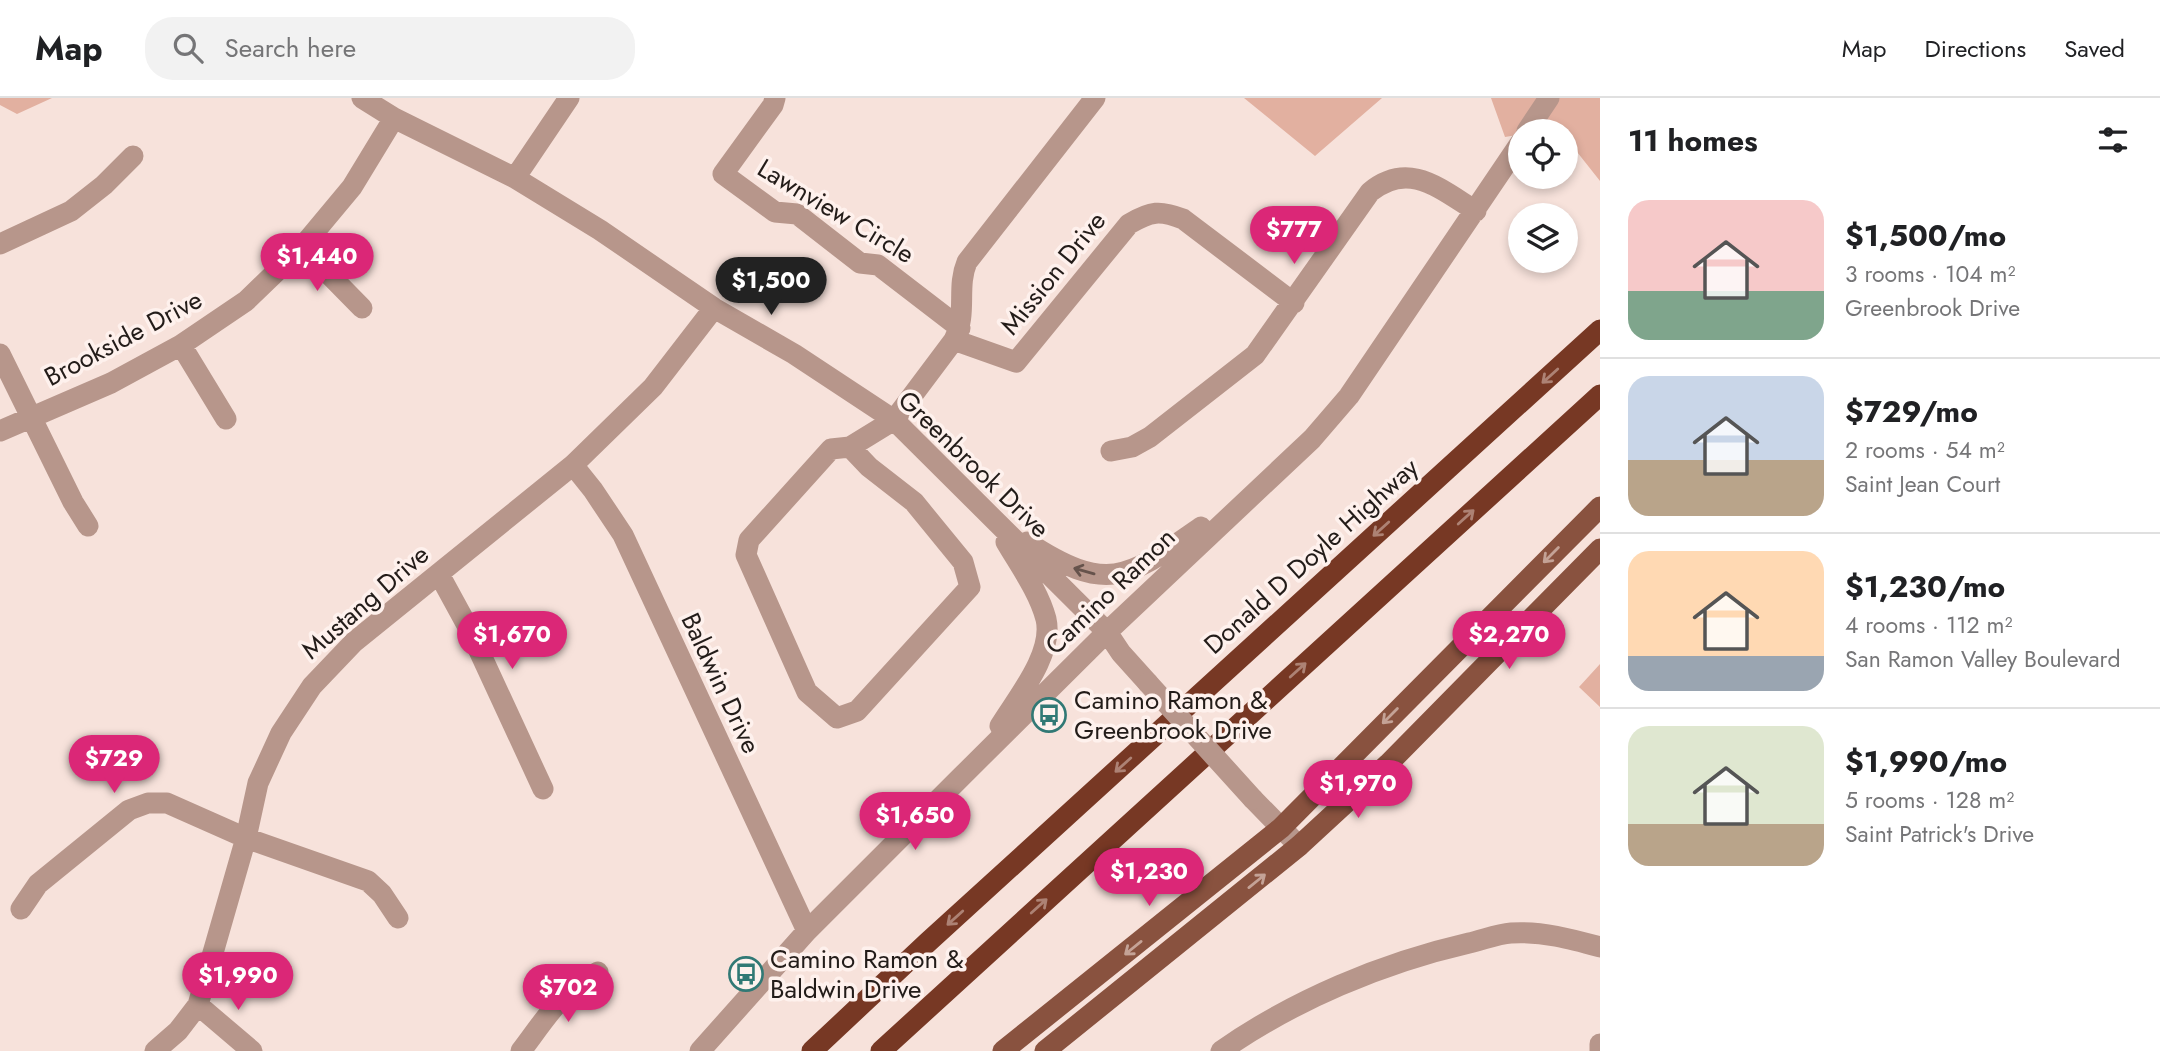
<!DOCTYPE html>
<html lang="en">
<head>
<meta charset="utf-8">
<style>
  :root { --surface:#fff; --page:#f2f2f2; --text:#202124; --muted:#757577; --line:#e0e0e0; --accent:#db2777 }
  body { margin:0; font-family:Jost,sans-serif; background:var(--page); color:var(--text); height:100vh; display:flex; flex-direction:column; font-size:26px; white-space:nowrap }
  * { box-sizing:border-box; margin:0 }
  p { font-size:23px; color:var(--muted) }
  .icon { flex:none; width:38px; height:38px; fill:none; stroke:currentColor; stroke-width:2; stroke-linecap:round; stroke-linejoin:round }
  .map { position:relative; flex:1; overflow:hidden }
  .details { display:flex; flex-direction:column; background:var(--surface); width:560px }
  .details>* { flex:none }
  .buttons { position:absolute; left:1508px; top:21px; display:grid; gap:14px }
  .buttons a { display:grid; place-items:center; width:70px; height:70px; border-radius:50%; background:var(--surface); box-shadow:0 4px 10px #0003; font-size:35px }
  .price { position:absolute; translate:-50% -60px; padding:0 16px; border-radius:24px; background:var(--accent); color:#fff; font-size:23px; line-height:46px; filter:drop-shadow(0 2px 4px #0008) }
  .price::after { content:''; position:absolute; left:50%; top:42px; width:21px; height:16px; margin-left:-10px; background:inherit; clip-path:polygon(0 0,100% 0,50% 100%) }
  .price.on { background:#222; color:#fff }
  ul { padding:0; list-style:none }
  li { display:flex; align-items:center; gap:21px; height:175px; padding:0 28px }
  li+li { border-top:2px solid var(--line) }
  li span { display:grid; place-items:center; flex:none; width:196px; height:140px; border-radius:21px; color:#555 }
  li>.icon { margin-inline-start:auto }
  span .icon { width:84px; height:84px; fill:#fffc; stroke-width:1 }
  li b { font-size:30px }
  h2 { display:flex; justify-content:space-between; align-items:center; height:84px; padding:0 28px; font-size:30px }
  header { display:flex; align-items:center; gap:42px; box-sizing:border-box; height:98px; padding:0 35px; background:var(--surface); border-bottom:2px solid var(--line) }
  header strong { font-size:33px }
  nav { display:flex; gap:38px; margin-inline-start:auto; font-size:24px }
  .search { width:490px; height:63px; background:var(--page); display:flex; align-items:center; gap:18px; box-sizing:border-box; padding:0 24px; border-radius:28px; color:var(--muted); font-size:26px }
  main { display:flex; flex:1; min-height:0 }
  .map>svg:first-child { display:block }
  .green { fill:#e2b0a0 }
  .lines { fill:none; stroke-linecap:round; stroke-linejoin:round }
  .minor { stroke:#b7968b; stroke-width:21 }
  .major { stroke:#89523f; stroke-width:21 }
  .highway { stroke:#773824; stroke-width:21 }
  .minor-bridge { stroke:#b7968b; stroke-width:21 }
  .oneway { stroke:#ad8274 }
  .oneway2 { stroke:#c4a296 }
  .oneway3 { stroke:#66534c }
  .labels { text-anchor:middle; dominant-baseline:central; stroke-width:7; stroke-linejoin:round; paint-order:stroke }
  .street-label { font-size:26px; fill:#231c19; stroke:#fef1ed }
  .poi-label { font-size:26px; fill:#231c19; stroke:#fef1ed; text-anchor:start }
</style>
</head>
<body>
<header>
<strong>Map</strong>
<div class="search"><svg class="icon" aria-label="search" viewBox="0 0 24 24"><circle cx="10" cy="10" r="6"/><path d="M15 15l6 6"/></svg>Search here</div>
<nav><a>Map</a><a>Directions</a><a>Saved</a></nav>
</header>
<main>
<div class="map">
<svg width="1600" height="953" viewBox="0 0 1600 953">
  <rect width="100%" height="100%" fill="#f7e2db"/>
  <path class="green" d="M0 0H52L17 16 0 7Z
    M1244 0H1382L1315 58Z
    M1491 0H1600V83L1566 40V33H1561L1558 30 1505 39Z
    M1600 566V609L1579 589Z"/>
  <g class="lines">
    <path class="minor" d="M362 0 394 20 515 80 600 132 714 210 794 256 894 322 1107 534 1121 555 1148 585
      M775 0 773 7 723 76 775 114 797 116 860 165 878 167 960 230
      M1527 33 1549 0
      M515 80 569 0
      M0 146 71 113 104 87 133 58
      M302 149 362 210
      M954 242 1016 264 1129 126C1151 113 1160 112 1183 121L1294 205
      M181 247 226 321
      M0 256 73 404 88 428
      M0 333 111 285 181 247 246 203 302 149 352 89 394 20
      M850 349 869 369 914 404 963 464 970 489 857 613 837 620 807 594 746 457 749 442 831 351Z
      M850 349 894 322 954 242C968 215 956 190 967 164L1095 0
      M1111 353 1132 349 1150 339 1255 257 1370 94C1409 62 1440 91 1476 113
      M573 367 593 392 623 437 807 833
      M1027 444C1108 497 1128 480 1201 429
      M439 476 469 531 543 691
      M1000 628C1017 600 1054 556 1046 521 1039 494 1020 468 1006 444
      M1253 701 1299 748
      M21 811 38 786 129 712 148 705H167L246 740 368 783 382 796 398 820
      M198 907 252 953
      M155 953 178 933 198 907 246 740 258 685 281 635 312 588 354 544 573 367 653 289 714 210
      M521 953C544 923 563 890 598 874
      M700 953 807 833 960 680 1107 534 1312 341 1349 298 1521 44
      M1221 953C1294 902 1382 865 1469 845 1483 842 1497 836 1511 835 1542 833 1571 841 1600 849
      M1600 953V946"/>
    <path class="major" d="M1003 953 1281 730 1600 409
      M1045 953 1299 748 1388 666 1600 451"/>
    <path class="highway" d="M812 953 927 845 1600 232
      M881 953 1600 297"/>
    <path class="minor-bridge" d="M1148 585 1253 701"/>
  </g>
  <defs><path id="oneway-shaft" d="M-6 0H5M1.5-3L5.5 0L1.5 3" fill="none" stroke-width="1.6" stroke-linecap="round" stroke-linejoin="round" transform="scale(1.75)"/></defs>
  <g class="oneway">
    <use href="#oneway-shaft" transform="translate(1550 278) rotate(138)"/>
    <use href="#oneway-shaft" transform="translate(1466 419) rotate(-42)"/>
    <use href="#oneway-shaft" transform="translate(1381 431) rotate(138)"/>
    <use href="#oneway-shaft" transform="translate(1298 572) rotate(-42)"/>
    <use href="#oneway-shaft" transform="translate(1123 667) rotate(138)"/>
    <use href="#oneway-shaft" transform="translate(1039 808) rotate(-42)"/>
    <use href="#oneway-shaft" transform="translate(955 820) rotate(138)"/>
  </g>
  <g class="oneway2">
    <use href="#oneway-shaft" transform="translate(1551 457) rotate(135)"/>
    <use href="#oneway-shaft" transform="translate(1390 618) rotate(135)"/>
    <use href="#oneway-shaft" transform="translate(1257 783) rotate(-39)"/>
    <use href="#oneway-shaft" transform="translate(1133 850) rotate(141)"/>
  </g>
  <use class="oneway3" href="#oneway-shaft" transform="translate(1084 473) rotate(-164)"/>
  <defs>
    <g id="bus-ring" transform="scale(1.75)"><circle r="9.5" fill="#fef1ed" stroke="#317975" stroke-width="1.5"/><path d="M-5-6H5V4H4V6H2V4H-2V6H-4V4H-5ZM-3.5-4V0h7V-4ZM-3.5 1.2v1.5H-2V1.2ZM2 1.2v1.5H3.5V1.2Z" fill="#317975"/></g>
  </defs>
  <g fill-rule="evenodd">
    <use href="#bus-ring" x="1049" y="617"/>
    <use href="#bus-ring" x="746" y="876"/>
  </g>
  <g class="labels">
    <g class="street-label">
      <text transform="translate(836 113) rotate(31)">Lawnview Circle</text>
      <text transform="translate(1053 175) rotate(-51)">Mission Drive</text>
      <text transform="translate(123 240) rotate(-28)">Brookside Drive</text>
      <text transform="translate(974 366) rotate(44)">Greenbrook Drive</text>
      <text transform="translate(1311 458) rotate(-42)">Donald D Doyle Highway</text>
      <text transform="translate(1110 493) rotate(-44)">Camino Ramon</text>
      <text transform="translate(365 504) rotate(-41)">Mustang Drive</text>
      <text transform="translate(721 585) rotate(65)">Baldwin Drive</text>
    </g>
    <g class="poi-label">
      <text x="1074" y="602">Camino Ramon &amp;<tspan x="1074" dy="30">Greenbrook Drive</tspan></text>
      <text x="770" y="861">Camino Ramon &amp;<tspan x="770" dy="30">Baldwin Drive</tspan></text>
    </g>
  </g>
</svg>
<div class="buttons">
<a><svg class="icon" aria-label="locate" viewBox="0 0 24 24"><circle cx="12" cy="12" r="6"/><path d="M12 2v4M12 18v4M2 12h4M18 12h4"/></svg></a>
<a><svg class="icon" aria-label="layers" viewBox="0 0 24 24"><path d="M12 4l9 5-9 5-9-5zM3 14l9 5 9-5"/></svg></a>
</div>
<b class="price" style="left:1294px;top:168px">$777</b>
<b class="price" style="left:317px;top:195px">$1,440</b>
<b class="price on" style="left:771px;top:219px">$1,500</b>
<b class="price" style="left:512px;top:573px">$1,670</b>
<b class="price" style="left:1509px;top:573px">$2,270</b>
<b class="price" style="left:114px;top:697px">$729</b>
<b class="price" style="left:1358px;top:722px">$1,970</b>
<b class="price" style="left:915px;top:754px">$1,650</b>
<b class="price" style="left:1149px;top:810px">$1,230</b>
<b class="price" style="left:238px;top:914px">$1,990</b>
<b class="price" style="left:568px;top:926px">$702</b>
</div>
<section class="details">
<h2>11 homes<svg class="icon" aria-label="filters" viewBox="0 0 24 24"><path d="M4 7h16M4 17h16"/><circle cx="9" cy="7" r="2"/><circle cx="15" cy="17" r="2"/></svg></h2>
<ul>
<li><span style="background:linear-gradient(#f6c9c9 65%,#7fa58c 0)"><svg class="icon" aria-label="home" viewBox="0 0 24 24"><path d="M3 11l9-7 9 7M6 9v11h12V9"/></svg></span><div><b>$1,500/mo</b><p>3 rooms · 104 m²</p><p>Greenbrook Drive</p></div></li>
<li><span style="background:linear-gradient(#c9d6e8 60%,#b9a48a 0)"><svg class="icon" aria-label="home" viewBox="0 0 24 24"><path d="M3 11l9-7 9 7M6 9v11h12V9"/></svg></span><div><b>$729/mo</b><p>2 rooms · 54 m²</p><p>Saint Jean Court</p></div></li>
<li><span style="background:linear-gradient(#ffd9b3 75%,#9aa5b1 0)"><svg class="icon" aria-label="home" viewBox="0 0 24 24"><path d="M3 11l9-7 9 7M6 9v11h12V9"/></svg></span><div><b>$1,230/mo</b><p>4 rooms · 112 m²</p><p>San Ramon Valley Boulevard</p></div></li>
<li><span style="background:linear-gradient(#dfe7d0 70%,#b9a48a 0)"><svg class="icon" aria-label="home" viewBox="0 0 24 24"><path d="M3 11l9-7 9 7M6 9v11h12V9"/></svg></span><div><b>$1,990/mo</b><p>5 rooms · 128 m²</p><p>Saint Patrick's Drive</p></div></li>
</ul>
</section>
</main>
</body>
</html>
